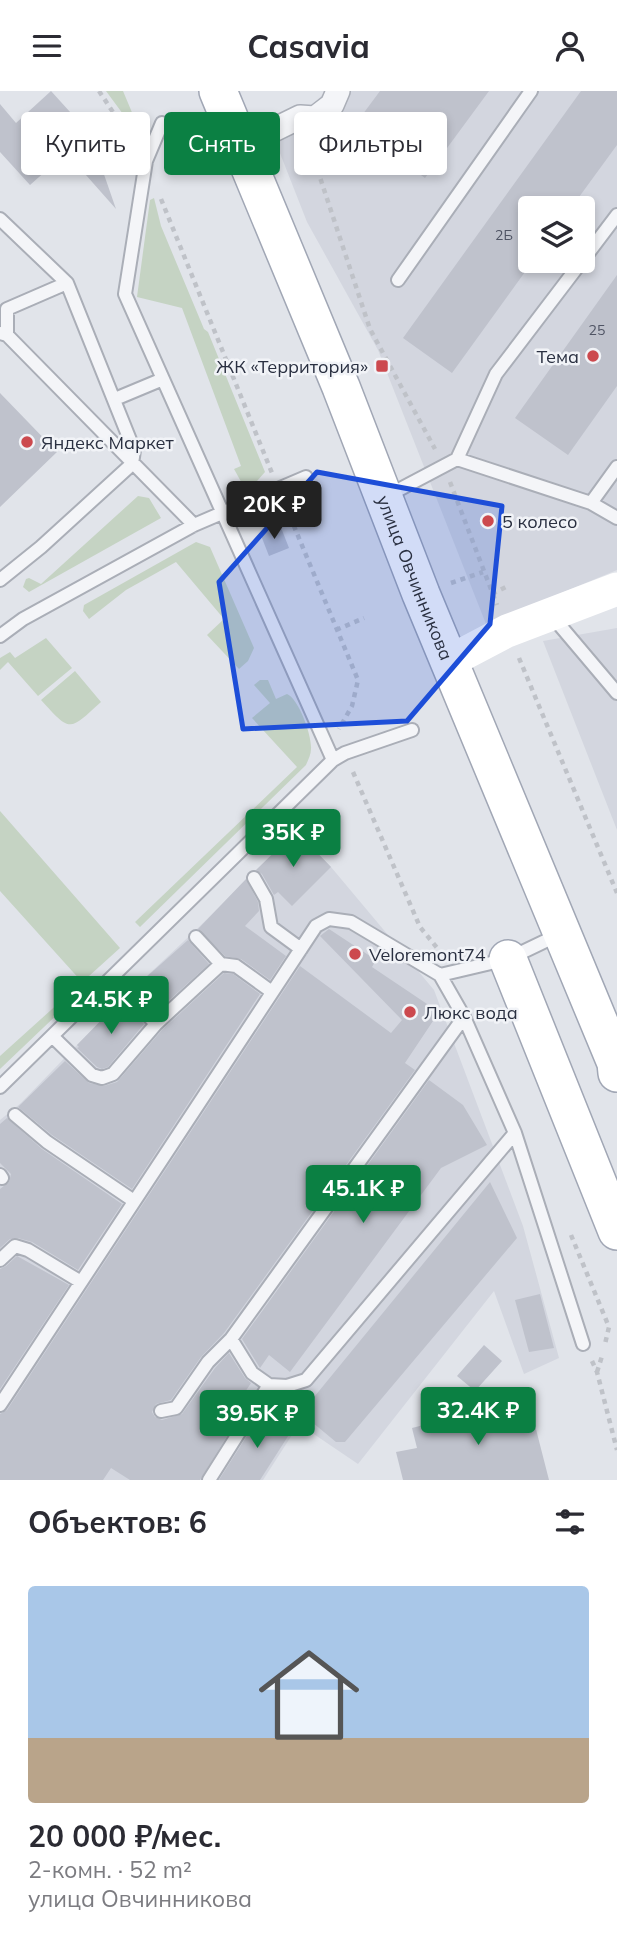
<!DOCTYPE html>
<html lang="ru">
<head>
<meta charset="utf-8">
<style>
  :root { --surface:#fff; --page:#f2f2f3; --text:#2b2b33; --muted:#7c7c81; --accent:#0b8043 }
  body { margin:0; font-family:Mulish,sans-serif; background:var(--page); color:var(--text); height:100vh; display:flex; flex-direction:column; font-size:26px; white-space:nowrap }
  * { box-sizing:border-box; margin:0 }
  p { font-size:23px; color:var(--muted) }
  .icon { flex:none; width:38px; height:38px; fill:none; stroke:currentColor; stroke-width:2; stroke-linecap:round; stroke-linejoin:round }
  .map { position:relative; height:1389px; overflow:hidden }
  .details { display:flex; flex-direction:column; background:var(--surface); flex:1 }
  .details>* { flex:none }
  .top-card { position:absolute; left:21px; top:21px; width:576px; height:63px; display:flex; gap:14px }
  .controls { position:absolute; left:518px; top:105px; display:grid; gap:14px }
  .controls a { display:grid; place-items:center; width:77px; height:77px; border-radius:7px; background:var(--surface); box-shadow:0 4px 10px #0003; font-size:35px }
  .price { position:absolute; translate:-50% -60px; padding:0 16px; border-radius:7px; background:var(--accent); color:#fff; font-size:23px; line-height:46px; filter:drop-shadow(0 2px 4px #0008) }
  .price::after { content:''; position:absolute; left:50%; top:42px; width:21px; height:16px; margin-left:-10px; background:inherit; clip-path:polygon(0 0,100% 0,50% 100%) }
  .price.selected { background:#222; color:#fff }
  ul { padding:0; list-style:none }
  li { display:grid; align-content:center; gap:14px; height:371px; padding:0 28px }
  li span { display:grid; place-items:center; height:217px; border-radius:7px; color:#555 }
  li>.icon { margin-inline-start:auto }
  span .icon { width:126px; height:126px; fill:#fffc; stroke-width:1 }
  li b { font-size:30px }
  h2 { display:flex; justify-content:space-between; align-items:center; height:84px; padding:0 28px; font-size:30px }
  .pill { padding:0 24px; border-radius:7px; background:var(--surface); box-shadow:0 4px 10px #0003; font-size:24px; line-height:63px }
  .pill.selected { background:var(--accent); color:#fff }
  header { display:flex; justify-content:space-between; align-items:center; height:91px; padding:0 28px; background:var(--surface); font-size:32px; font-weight:700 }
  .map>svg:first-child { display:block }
  .built { fill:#d3d6df; fill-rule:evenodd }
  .green { fill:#c5d3c3 }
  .building { fill:#bfc2cc }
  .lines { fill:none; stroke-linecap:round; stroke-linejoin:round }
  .lane-casing { stroke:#aaaeb7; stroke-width:16 }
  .street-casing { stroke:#aaaeb7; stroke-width:26 }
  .primary-casing { stroke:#a1a7b5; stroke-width:40 }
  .path { stroke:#bfc2c8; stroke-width:4.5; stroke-dasharray:5 5; stroke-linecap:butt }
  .lane { stroke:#f4f5f8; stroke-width:12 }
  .street { stroke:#f4f5f8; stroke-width:23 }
  .secondary { stroke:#fff; stroke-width:33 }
  .primary { stroke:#fff; stroke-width:37 }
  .marked { fill:#1d4ed8; fill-opacity:0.2; stroke:#1d4ed8; stroke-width:5; stroke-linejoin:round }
  .poi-dot { fill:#cc494e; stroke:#f1f3f7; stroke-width:2.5 }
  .labels { text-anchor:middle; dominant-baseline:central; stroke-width:5; stroke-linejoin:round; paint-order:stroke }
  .number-label { font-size:14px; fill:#4f5464 }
  .poi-label { font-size:18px; fill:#2a3041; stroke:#f1f3f7; text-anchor:start }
  .street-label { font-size:18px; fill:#2a3041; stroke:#f1f3f7 }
</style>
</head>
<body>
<header><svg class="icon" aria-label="menu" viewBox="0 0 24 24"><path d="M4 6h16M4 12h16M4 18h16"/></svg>Casavia<svg class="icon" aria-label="person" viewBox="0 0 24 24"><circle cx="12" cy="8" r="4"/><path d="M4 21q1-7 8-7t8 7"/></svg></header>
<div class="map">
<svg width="617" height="1389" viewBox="0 0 617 1389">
  <rect width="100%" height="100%" fill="#e1e4ea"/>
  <path class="built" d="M326 0H617V479L486 533 378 259 307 131 276 52ZM530 117H583V170H530Z
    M617 537V739L543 550Z
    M296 740 331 776 434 899 523 1135 559 1267 524 1283 494 1200 358 1373 299 1333 263 1389H0V1029L21 1012 114 916 199 836Z"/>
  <path class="green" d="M106 0H123L136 31 134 38Z
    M154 107 161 135 204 238 208 241 265 381 257 390 244 396 234 378 241 375 182 217 137 206 150 109Z
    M138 405 149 407 161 427 29 501 23 496 26 488 29 487 41 493Z
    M196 451 210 456 254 557 248 570 239 578 207 544 224 528 176 471 126 499 89 528 83 520 84 514Z
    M46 547 72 577 38 605 8 571 0 579V567L10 561 15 567Z
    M75 580 101 611C69 640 71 642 41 609Z
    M260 589H268L276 608 287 603C299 608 312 645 311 658 311 664 308 669 306 674L140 836 135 831 297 676 252 627 270 612 254 594Z
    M0 720 120 857 89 885 87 895 0 978V965L82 891 0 800Z"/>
  <path class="building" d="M51 0 90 43 116 118 70 66 65 63 30 94 0 61V13L16 32Z
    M380 0H489L425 87 354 35Z
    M581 0H617V54L571 117H530V174L452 282 403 247Z
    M617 184V295L568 364 515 327Z
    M0 302 57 361 0 416Z
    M280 434 289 457 269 465 260 442Z
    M296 740 331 776 292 815 278 801 274 804 262 783 256 779Z
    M246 788 258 811 259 820 245 835 286 865 270 889 241 868 225 865 198 838Z
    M329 838 376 869 372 876 439 921 405 972 415 979 224 1242 201 1266 171 1309 156 1313 152 1321 155 1326 162 1329 182 1323 215 1277 229 1262 245 1287 251 1292 241 1307 248 1311 200 1389H130L111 1377 103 1389H0V1323L7 1319 300 875 391 942 402 929 320 845Z
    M188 849 209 873 156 921 134 897Z
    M224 882 233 883 260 903 132 1098 52 1044 18 1016 65 970 89 992 104 995 117 991 162 939Z
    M122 908 144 933 108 976 102 978 97 976 77 957 79 956 77 954Z
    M429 989 463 1014 487 1054 441 1077 290 1281 269 1264 260 1277 242 1248Z
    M7 1027 42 1058 122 1113 78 1179 32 1151 18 1147 10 1148 0 1157V1098L9 1091 11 1083 0 1072V1033Z
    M490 1091 517 1147 345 1351H336L301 1322Z
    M17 1165 69 1194 0 1298V1178L6 1175Z
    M540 1203 554 1257 529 1261 515 1209Z
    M484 1254 502 1270 475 1300 457 1285Z
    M528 1307 549 1389H403L396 1361 417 1357 412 1337Z
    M262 1321 292 1339 260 1389H219Z"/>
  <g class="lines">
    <g class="lane-casing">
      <path id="lane" d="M162 32 146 70 125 203 333 669
        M0 128 67 192 134 359 132 373 41 456 0 489
        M583 169 617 124
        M398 189 531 0
        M0 242 7 244 194 434
        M7 244V218L67 192
        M115 308 163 288
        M457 368 591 412
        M617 376 591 412 617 427
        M387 405 457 368 496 283 582 170
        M552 525 617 602
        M0 545 23 528 194 434 306 386
        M254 787 266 808 271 836 301 858
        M196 846 221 873
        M130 905 156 933
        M464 926 515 1042 583 1253
        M52 945 92 984 102 987 113 983 156 933 221 873 236 875 272 901
        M0 996 333 669 345 662 412 639
        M15 1024 47 1051 134 1110
        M0 1084 2 1087
        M0 1169 15 1155 28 1159 81 1191
        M269 1294 252 1282 231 1248 464 926 440 884 508 868 560 843
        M0 1314 316 835 329 828 351 831 440 884
        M161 1320 176 1317 208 1271 231 1248
        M209 1389 269 1294 287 1295 306 1289 515 1042"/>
    </g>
    <g class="street-casing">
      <path id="street" d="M241 55 300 26 315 27 332 14 338 0"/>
    </g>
    <g class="primary-casing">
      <g id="primary">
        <path id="s1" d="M218 0 341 296 421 503 616 972 617 982"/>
        <path d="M508 868 617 1140"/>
      </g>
    </g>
    <path class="path" d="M99 0 132 50
      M308 50 370 238 435 358
      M161 108 272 382
      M450 391 497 514
      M286 416 358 589 352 615 339 638
      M451 492 483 481
      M492 503 508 495
      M336 539 364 527
      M519 567 617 802
      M353 681 420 836 438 858
      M571 1144 609 1236 605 1253
      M592 1270 597 1281 617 1359
      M597 1281 603 1262"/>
    <use href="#lane" class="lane"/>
    <use href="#street" class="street"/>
    <path class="secondary" d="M450 570 507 540 617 498"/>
    <use href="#primary" class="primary"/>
  </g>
  <path class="marked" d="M317 381 502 415 490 533 407 630 243 638 219 491Z"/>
  <g class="poi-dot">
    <circle cx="593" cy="265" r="7"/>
    <rect x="375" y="268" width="14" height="14" rx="3.5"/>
    <circle cx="27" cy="351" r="7"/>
    <circle cx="488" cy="430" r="7"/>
    <circle cx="355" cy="863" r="7"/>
    <circle cx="410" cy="921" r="7"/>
  </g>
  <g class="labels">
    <g class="number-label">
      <text x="504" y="144">2Б</text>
      <text x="597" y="239">25</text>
    </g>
    <g class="poi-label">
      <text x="579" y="265" text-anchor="end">Тема</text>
      <text x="368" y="275" text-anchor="end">ЖК «Территория»</text>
      <text x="41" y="351">Яндекс Маркет</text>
      <text x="502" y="430">5 колесо</text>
      <text x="369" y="863">Veloremont74</text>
      <text x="424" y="921">Люкс вода</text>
    </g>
    <g class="street-label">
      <text stroke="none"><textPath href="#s1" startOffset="525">улица Овчинникова</textPath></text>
    </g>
  </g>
</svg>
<div class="controls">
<a><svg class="icon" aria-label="layers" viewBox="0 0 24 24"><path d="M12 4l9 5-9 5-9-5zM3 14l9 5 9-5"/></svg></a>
</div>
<b class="price selected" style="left:274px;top:450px">20K ₽</b>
<b class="price" style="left:293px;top:778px">35K ₽</b>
<b class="price" style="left:111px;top:945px">24.5K ₽</b>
<b class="price" style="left:363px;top:1134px">45.1K ₽</b>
<b class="price" style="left:478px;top:1356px">32.4K ₽</b>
<b class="price" style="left:257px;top:1359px">39.5K ₽</b>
<div class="top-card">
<a class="pill">Купить</a>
<a class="pill selected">Снять</a>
<a class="pill">Фильтры</a>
</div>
</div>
<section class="details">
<h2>Объектов: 6<svg class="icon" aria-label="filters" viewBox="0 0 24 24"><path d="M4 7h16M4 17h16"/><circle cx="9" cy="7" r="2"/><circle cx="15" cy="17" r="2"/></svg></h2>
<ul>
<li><span style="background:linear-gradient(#a9c7e8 70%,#b9a48a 0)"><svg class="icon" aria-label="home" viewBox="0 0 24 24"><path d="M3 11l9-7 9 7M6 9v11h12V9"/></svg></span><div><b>20 000 ₽/мес.</b><p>2-комн. · 52 m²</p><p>улица Овчинникова</p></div></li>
</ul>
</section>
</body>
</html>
